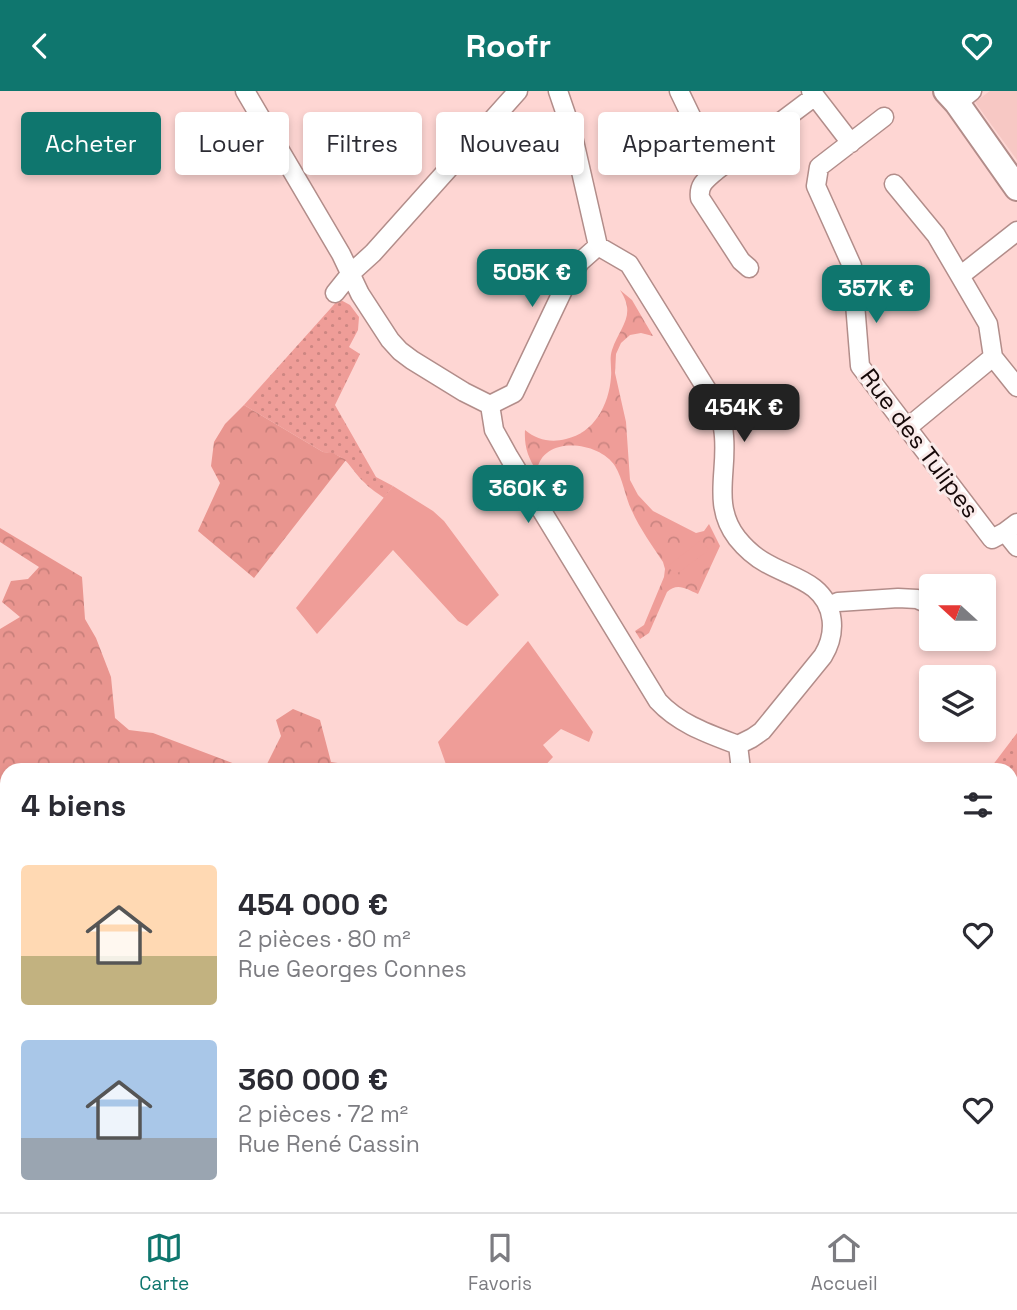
<!DOCTYPE html>
<html lang="fr">
<head>
<meta charset="utf-8">
<style>
  :root { --surface:#fff; --page:#f2f2f3; --text:#2b2b33; --muted:#7c7c81; --line:#e1e1e2; --accent:#0f766e }
  body { margin:0; font-family:"Space Grotesk",sans-serif; background:var(--page); color:var(--text); height:100vh; display:flex; flex-direction:column; font-size:26px; white-space:nowrap }
  * { box-sizing:border-box; margin:0 }
  p { font-size:23px; color:var(--muted) }
  .icon { flex:none; width:38px; height:38px; fill:none; stroke:currentColor; stroke-width:2; stroke-linecap:round; stroke-linejoin:round }
  .map { position:relative; flex:1; overflow:hidden }
  .panel { position:absolute; left:0px; top:672px; width:1018px; height:450px; display:flex; flex-direction:column; background:var(--surface); border-radius:21px 21px 0 0; box-shadow:0 4px 10px #0003 }
  .panel>* { flex:none }
  .top-card { position:absolute; left:21px; top:21px; width:976px; height:63px; display:flex; gap:14px }
  .needle { width:46px; rotate:291deg }
  .controls { position:absolute; left:919px; top:483px; display:grid; gap:14px }
  .controls a { display:grid; place-items:center; width:77px; height:77px; border-radius:7px; background:var(--surface); box-shadow:0 4px 10px #0003; font-size:35px }
  .price { position:absolute; translate:-50% -60px; padding:0 16px; border-radius:14px; background:var(--accent); color:#fff; font-size:23px; line-height:46px; filter:drop-shadow(0 2px 4px #0008) }
  .price::after { content:''; position:absolute; left:50%; top:42px; width:21px; height:16px; margin-left:-10px; background:inherit; clip-path:polygon(0 0,100% 0,50% 100%) }
  .price.current { background:#222; color:#fff }
  ul { padding:0; list-style:none }
  li { display:flex; align-items:center; gap:21px; height:175px; padding:0 21px }
  li span { display:grid; place-items:center; flex:none; width:196px; height:140px; border-radius:7px; color:#555 }
  li>.icon { margin-inline-start:auto }
  span .icon { width:84px; height:84px; fill:#fffc; stroke-width:1 }
  li b { font-size:30px }
  h2 { display:flex; justify-content:space-between; align-items:center; height:84px; padding:0 21px; font-size:30px }
  .tag { padding:0 24px; border-radius:7px; background:var(--surface); box-shadow:0 4px 10px #0003; font-size:24px; line-height:63px }
  .tag.current { background:var(--accent); color:#fff }
  header { display:flex; justify-content:space-between; align-items:center; height:91px; padding:0 21px; background:var(--accent); color:#fff; font-size:32px; font-weight:700 }
  .tab-bar { display:flex; justify-content:space-around; align-items:center; height:98px; border-top:2px solid var(--line); background:var(--surface); font-size:19px; color:var(--muted) }
  .tab-bar a { display:grid; justify-items:center; gap:4px }
  .tab-bar .current { color:var(--accent) }
  .map>svg:first-child { display:block }
  .built { fill:#f7c8c4 }
  .grass { fill:url(#grass-dots) }
  .forest { fill:url(#forest-crowns) }
  .park { fill:url(#park-crowns) }
  .garden { fill:#ef9d98 }
  .lines { fill:none; stroke-linecap:round; stroke-linejoin:round }
  .minor-casing { stroke:#b28d8a; stroke-width:21 }
  .secondary-casing { stroke:#b28d8a; stroke-width:28 }
  .minor { stroke:#fff; stroke-width:18 }
  .secondary { stroke:#fff; stroke-width:24 }
  .labels { text-anchor:middle; dominant-baseline:central; stroke-width:6; stroke-linejoin:round; paint-order:stroke }
  .street-label { font-size:24px; fill:#160909; stroke:#faeae9 }
</style>
</head>
<body>
<header><svg class="icon" aria-label="back" viewBox="0 0 24 24"><path d="M15 5l-7 7 7 7"/></svg>Roofr<svg class="icon" aria-label="heart" viewBox="0 0 24 24"><path d="M12 20l-8-8c-3-5 5-10 8-4 3-6 11-1 8 4z"/></svg></header>
<div class="map">
<svg width="1017" height="1121" viewBox="0 0 1017 1121">
  <defs>
    <pattern id="grass-dots" width="8" height="8" patternUnits="userSpaceOnUse" patternTransform="scale(1.75)"><rect width="8" height="8" fill="#ef9d98"/><path d="M2 2h.1M6 6h.1" fill="none" stroke="#cc8682" stroke-width="1.8" stroke-linecap="round"/></pattern>
    <pattern id="forest-crowns" width="20" height="18" patternUnits="userSpaceOnUse" patternTransform="scale(1.75)"><rect width="20" height="18" fill="#e9958f"/><path d="M2 6a3 3 0 1 1 6 0M12 15a3 3 0 1 1 6 0" fill="none" stroke="#c77f7a"/></pattern>
    <pattern id="park-crowns" width="20" height="18" patternUnits="userSpaceOnUse" patternTransform="scale(1.75)"><rect width="20" height="18" fill="#ef9d98"/><path d="M2 6a3 3 0 1 1 6 0M12 15a3 3 0 1 1 6 0" fill="none" stroke="#cc8682"/></pattern>
  </defs>
  <rect width="100%" height="100%" fill="#fed6d3"/>
  <path class="built" d="M990 0H1017V69L975 11Z"/>
  <path class="grass" d="M339 208 350 214 359 226 358 239 349 256 360 263 335 314 376 386 393 395 384 407C378 402 370 398 365 392 348 377 350 364 323 361L244 314Z
    M1017 642V755L1012 762V679H989Z"/>
  <path class="forest" d="M244 314 323 361 333 362 346 369 254 487 198 440 220 392 211 375 214 351 225 333Z
    M0 437 82 486 85 528 96 547 111 586 115 627 129 639 153 642 251 679H7V872L0 884V538L20 526 2 511 11 490 28 488 39 476 0 451Z
    M293 618 320 629 331 671 365 676 371 679H259L267 673 281 645 276 629Z
    M222 1115H661L659 1120 655 1121H220Z"/>
  <path class="park" d="M620 199 632 209 653 245 641 242 630 244 621 252 616 263 615 282 626 331 630 389 638 404 653 420 696 442 704 440 709 433 720 455 698 503C687 498 677 491 667 501L649 542 640 548 635 540 644 534 664 486 665 478 663 471C652 454 640 438 632 420 625 406 623 388 615 375 599 350 542 344 537 380 528 367 524 355 525 339 537 349 551 352 566 348 594 342 609 314 611 286 612 277 609 268 612 259 620 235 637 225 620 199Z"/>
  <path class="garden" d="M393 395 433 420 444 430 499 504 467 535 458 530 393 459 317 543 296 517Z
    M701 449 709 459 675 484 668 475Z
    M528 550 593 641 589 651 561 638 543 654 553 666 541 679H448L438 651Z"/>
  <g class="lines">
    <g class="minor-casing">
      <path id="minor" d="M245 0 341 163 360 203 390 249 400 260 412 269 464 301 490 314 494 339 509 366 658 610C679 633 709 643 738 654
        M558 0 572 41 598 155 629 173 709 302C715 313 721 325 723 337 730 376 710 412 737 447 745 457 755 466 766 472 781 481 800 486 814 497 835 514 837 542 823 565L762 640 752 647 738 654
        M679 0 717 79
        M811 0 851 52
        M957 12 972 0
        M884 26 819 76 816 95 852 175 860 275 992 448 1005 441
        M894 93 936 144 960 185
        M749 177 741 170 700 107C698 93 707 88 717 79L815 5
        M335 202 351 182 373 162 518 0
        M993 266 1017 296
        M490 314 514 302 565 195 580 171 598 155
        M907 337 993 266 988 233 960 185 1017 140
        M1017 432 1005 441 1017 456
        M828 515 838 511 898 507 917 508 931 514
        M738 654 741 679
        M0 875 7 882
        M0 933 7 929
        M0 1077 7 1083
        M46 1115 53 1121
        M209 1121V1115"/>
    </g>
    <g class="secondary-casing">
      <path id="secondary" d="M946 0 957 12 1017 97"/>
    </g>
    <use href="#minor" class="minor"/>
    <use href="#secondary" class="secondary"/>
  </g>
  <g class="labels">
    <g class="street-label">
      <text transform="translate(920 352) rotate(53)">Rue des Tulipes</text>
    </g>
  </g>
</svg>
<div class="controls">
<a><svg class="needle" viewBox="-14 -14 28 28"><path d="M0-13l5 13h-10z" fill="#e53935"/><path d="M0 13l5-13h-10z" fill="#7c7c81"/></svg></a>
<a><svg class="icon" aria-label="layers" viewBox="0 0 24 24"><path d="M12 4l9 5-9 5-9-5zM3 14l9 5 9-5"/></svg></a>
</div>
<b class="price" style="left:532px;top:218px">505K €</b>
<b class="price" style="left:876px;top:234px">357K €</b>
<b class="price current" style="left:744px;top:353px">454K €</b>
<b class="price" style="left:528px;top:434px">360K €</b>
<div class="top-card">
<a class="tag current">Acheter</a>
<a class="tag">Louer</a>
<a class="tag">Filtres</a>
<a class="tag">Nouveau</a>
<a class="tag">Appartement</a>
</div>
<section class="panel">
<h2>4 biens<svg class="icon" aria-label="filters" viewBox="0 0 24 24"><path d="M4 7h16M4 17h16"/><circle cx="9" cy="7" r="2"/><circle cx="15" cy="17" r="2"/></svg></h2>
<ul>
<li><span style="background:linear-gradient(#ffd9b3 65%,#c2b280 0)"><svg class="icon" aria-label="home" viewBox="0 0 24 24"><path d="M3 11l9-7 9 7M6 9v11h12V9"/></svg></span><div><b>454 000 €</b><p>2 pièces · 80 m²</p><p>Rue Georges Connes</p></div><svg class="icon" aria-label="heart" viewBox="0 0 24 24"><path d="M12 20l-8-8c-3-5 5-10 8-4 3-6 11-1 8 4z"/></svg></li>
<li><span style="background:linear-gradient(#a9c7e8 70%,#9aa5b1 0)"><svg class="icon" aria-label="home" viewBox="0 0 24 24"><path d="M3 11l9-7 9 7M6 9v11h12V9"/></svg></span><div><b>360 000 €</b><p>2 pièces · 72 m²</p><p>Rue René Cassin</p></div><svg class="icon" aria-label="heart" viewBox="0 0 24 24"><path d="M12 20l-8-8c-3-5 5-10 8-4 3-6 11-1 8 4z"/></svg></li>
</ul>
</section>
</div>
<nav class="tab-bar">
<a class="current"><svg class="icon" aria-label="map" viewBox="0 0 24 24"><path d="M3 6l6-2 6 2 6-2v14l-6 2-6-2-6 2zM9 4v14M15 6v14"/></svg>Carte</a>
<a><svg class="icon" aria-label="saved" viewBox="0 0 24 24"><path d="M7 4h10v16l-5-4-5 4z"/></svg>Favoris</a>
<a><svg class="icon" aria-label="home" viewBox="0 0 24 24"><path d="M3 11l9-7 9 7M6 9v11h12V9"/></svg>Accueil</a>
</nav>
</body>
</html>
